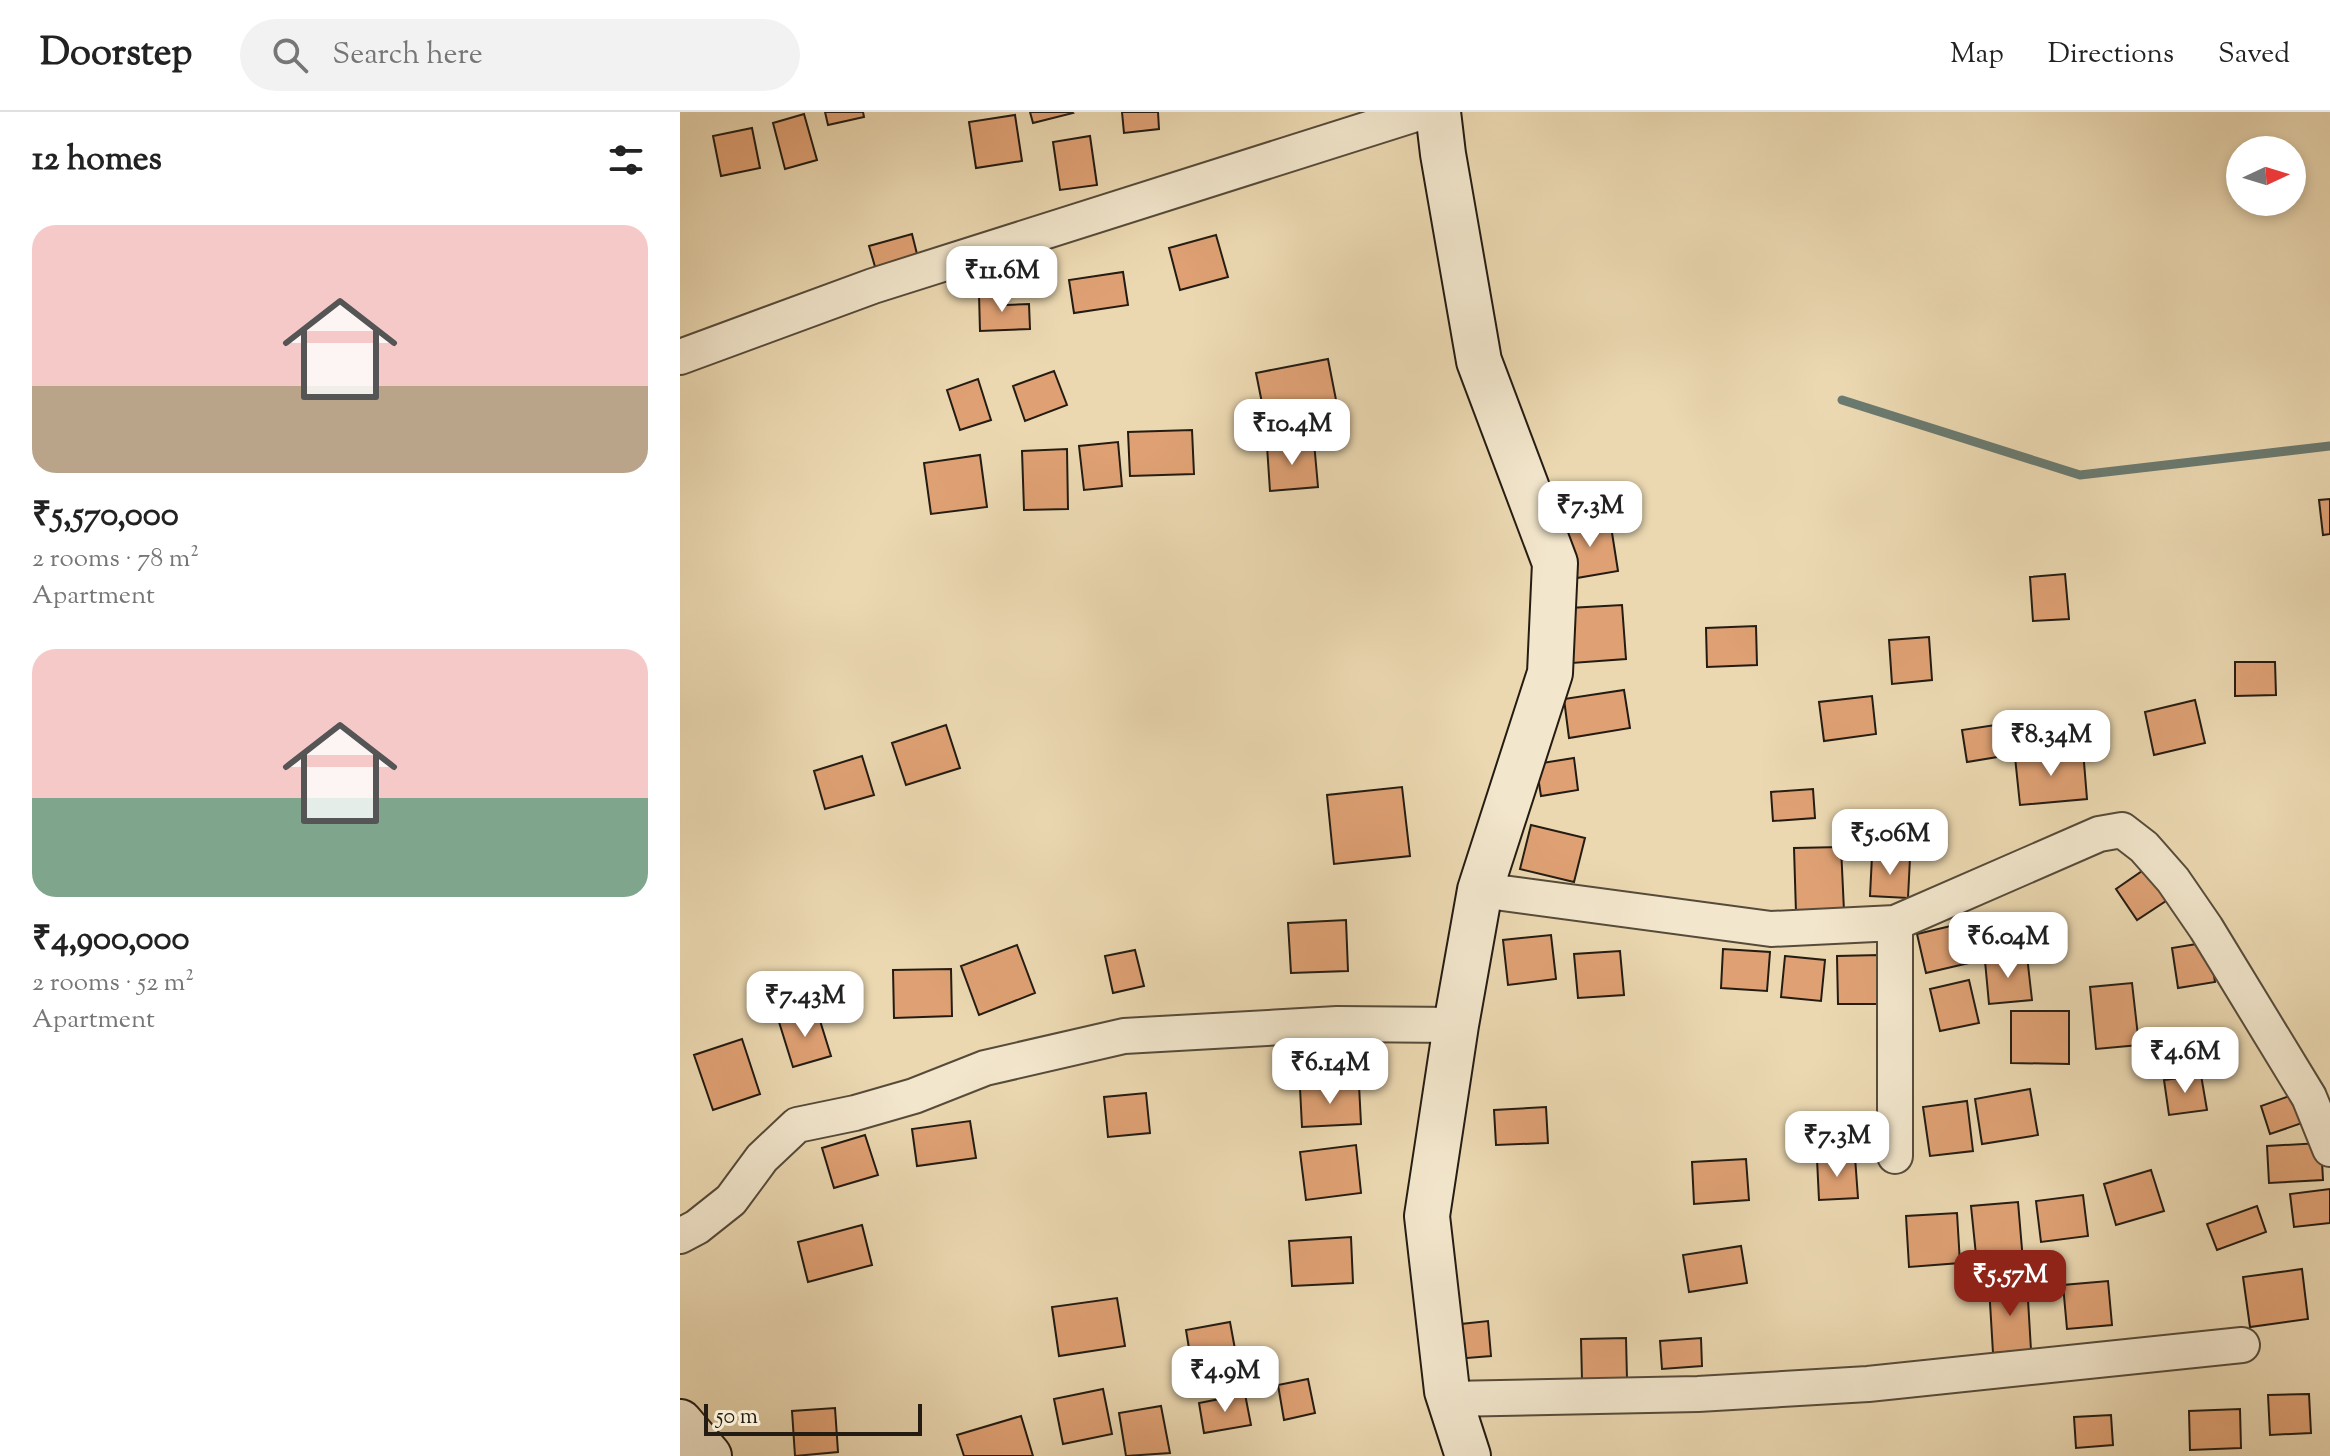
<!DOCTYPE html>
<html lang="en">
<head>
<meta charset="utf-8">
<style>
  :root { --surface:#fff; --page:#f2f2f2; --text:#222; --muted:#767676; --line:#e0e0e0; --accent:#8f2418 }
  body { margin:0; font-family:"Sorts Mill Goudy",serif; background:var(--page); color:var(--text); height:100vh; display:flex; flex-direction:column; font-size:30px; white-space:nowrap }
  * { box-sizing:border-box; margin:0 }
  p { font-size:26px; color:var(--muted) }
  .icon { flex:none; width:44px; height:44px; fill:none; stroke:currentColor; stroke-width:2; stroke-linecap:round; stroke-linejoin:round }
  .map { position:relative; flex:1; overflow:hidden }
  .side { display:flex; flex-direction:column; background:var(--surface); width:680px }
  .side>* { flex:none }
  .needle { width:52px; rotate:86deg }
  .tools { position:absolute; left:1546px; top:24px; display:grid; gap:16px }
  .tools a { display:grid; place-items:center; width:80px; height:80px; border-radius:50%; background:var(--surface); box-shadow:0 4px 12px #0003; font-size:40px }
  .scale { position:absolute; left:24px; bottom:20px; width:218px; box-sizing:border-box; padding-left:8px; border:4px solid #241c13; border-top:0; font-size:22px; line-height:28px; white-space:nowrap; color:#241c13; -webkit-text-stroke:6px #f2e6cc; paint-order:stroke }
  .price { position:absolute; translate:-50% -68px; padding:0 18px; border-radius:16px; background:#fff; color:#222; font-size:26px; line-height:52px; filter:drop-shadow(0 2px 4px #0008) }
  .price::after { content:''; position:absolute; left:50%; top:48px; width:24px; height:18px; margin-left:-12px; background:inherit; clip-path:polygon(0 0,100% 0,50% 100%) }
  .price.on { background:var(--accent); color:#fff }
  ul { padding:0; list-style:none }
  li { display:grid; align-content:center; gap:16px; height:424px; padding:0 32px }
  li span { display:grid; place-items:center; height:248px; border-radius:24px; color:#555 }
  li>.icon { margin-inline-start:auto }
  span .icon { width:144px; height:144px; fill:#fffc; stroke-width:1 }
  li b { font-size:34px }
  h2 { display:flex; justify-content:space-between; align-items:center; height:96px; padding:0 32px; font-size:34px }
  header { display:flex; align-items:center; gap:48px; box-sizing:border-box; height:112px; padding:0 40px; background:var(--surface); border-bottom:2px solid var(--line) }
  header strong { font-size:38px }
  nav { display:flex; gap:44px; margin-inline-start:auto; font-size:28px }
  .search { width:560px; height:72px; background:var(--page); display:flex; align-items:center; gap:20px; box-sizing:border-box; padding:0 28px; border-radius:44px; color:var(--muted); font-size:30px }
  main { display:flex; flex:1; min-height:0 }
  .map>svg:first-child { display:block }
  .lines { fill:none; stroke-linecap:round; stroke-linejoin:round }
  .stream { stroke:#6a7a70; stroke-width:9 }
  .building { fill:#dfa174; stroke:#241c13; stroke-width:2 }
  .street-casing { stroke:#564b3a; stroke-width:38 }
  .secondary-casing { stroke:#241c13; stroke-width:48 }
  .street { stroke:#f2e6cc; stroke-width:34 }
  .secondary { stroke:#f2e6cc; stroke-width:44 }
</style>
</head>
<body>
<header>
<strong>Doorstep</strong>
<div class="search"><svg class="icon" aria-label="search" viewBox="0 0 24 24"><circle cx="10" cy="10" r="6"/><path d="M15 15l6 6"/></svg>Search here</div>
<nav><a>Map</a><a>Directions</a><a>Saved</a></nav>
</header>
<main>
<section class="side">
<h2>12 homes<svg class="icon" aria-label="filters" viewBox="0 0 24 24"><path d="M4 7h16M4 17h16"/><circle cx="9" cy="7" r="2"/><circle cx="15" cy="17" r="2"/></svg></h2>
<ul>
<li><span style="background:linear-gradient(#f6c9c9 65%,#b9a48a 0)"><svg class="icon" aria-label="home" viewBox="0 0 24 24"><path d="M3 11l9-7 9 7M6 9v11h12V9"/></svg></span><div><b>₹5,570,000</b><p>2 rooms · 78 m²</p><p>Apartment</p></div></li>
<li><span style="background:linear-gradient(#f6c9c9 60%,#7fa58c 0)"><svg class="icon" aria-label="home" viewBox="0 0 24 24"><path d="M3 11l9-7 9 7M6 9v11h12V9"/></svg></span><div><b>₹4,900,000</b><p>2 rooms · 52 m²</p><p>Apartment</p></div></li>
</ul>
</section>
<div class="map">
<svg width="1650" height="1344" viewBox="0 0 1650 1344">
  <rect width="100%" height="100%" fill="#ebd8b1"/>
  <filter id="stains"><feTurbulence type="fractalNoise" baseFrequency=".0025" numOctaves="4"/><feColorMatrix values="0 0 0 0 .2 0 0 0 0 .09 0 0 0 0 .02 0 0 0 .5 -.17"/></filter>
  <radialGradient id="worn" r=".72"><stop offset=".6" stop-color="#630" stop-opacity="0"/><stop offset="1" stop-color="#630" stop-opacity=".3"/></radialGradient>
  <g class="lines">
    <path class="stream" d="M1162 288 1400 363 1650 334"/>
  </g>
  <path class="building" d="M145 0H183L184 5 148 13Z
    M350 0H392L393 1 353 11Z
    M442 0H478L479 17 444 21Z
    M124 2 137 48 105 57 93 11Z
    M335 3 342 49 296 56 289 10Z
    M72 16 80 56 41 64 33 24Z
    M410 24 417 73 380 78 373 30Z
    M232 122 240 154 198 165 189 134Z
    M536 123 548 165 500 178 489 136Z
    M443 160 448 193 394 201 389 168Z
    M326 180V193L349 192 350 217 300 219 299 182Z
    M648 247 657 293 585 306 576 261Z
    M374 259 387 293 345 309 333 274Z
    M298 267 311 308 280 318 267 278Z
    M512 318 514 362 450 364 448 320Z
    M438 330 442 374 404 378 399 334Z
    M634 330 638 375 590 379 587 334Z
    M387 337 388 397 344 398 342 339Z
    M300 343 307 395 251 402 244 351Z
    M1650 387V422L1643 423 1639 388Z
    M930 408 938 459 891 467 882 416Z
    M1385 462 1389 507 1353 509 1350 465Z
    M942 493 946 547 892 551 889 496Z
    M1076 514 1077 553 1027 555 1026 516Z
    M1249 525 1252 568 1212 572 1209 528Z
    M1555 550H1595L1596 583 1555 584Z
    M944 578 950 616 889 626 884 587Z
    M1192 584 1196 622 1144 629 1139 590Z
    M1515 588 1525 631 1474 643 1465 600Z
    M1349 608 1354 639 1287 650 1282 618Z
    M266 613 280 656 226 673 212 631Z
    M1403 638 1407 687 1340 693 1335 645Z
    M182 644 194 683 145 697 134 659Z
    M894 646 898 678 861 684 856 652Z
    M722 675 730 744 654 752 647 683Z
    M1133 677 1135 706 1093 709 1091 680Z
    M851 713 905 726 894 770 840 757Z
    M1161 735 1164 799 1116 801 1114 736Z
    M1192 744 1230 746 1228 786 1190 784Z
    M1465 757 1486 789 1457 808 1436 777Z
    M666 808 668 859 611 861 608 811Z
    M1292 809 1302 848 1246 861 1237 822Z
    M871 823 876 867 828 873 823 828Z
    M1529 830 1535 870 1498 876 1492 836Z
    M337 833 355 881 299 903 281 854Z
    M1043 837 1090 840 1087 879 1041 876Z
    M455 838 464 874 433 881 425 844Z
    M940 839 944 883 898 886 894 842Z
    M1199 843V892H1158L1157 844Z
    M1105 844 1145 848 1141 889 1101 885Z
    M1347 844 1352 888 1309 892 1305 849Z
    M271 857 272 904 214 906 213 858Z
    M1289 868 1299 911 1260 919 1250 877Z
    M1452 871 1459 933 1416 937 1410 875Z
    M137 899 151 944 113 955 99 910Z
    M1331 899H1389V952L1331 951Z
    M62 927 80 982 33 998 14 943Z
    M1521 963 1527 998 1489 1003 1484 968Z
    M679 973 681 1012 622 1015 620 976Z
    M1350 977 1358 1023 1302 1032 1295 987Z
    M466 981 470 1021 428 1025 424 985Z
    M1618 981 1628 1009 1590 1022 1581 994Z
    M1287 989 1293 1039 1250 1044 1243 995Z
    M866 995 868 1031 816 1033 814 998Z
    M290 1009 296 1046 237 1054 232 1017Z
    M185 1023 198 1063 154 1076 142 1036Z
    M1641 1031 1643 1068 1589 1071 1587 1034Z
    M676 1033 681 1081 626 1088 620 1040Z
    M1175 1045 1178 1086 1139 1088 1137 1047Z
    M1066 1047 1069 1088 1014 1092 1012 1050Z
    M1471 1058 1484 1099 1436 1113 1424 1072Z
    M1650 1077V1111L1614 1115 1610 1082Z
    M1403 1083 1408 1124 1361 1130 1356 1089Z
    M1338 1090 1343 1149 1297 1153 1291 1094Z
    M1577 1094 1586 1120 1537 1138 1527 1112Z
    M1277 1101 1280 1151 1229 1155 1226 1104Z
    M182 1113 192 1153 128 1170 118 1130Z
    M671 1125 673 1171 612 1174 609 1129Z
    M1061 1134 1067 1171 1009 1180 1003 1143Z
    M1622 1157 1628 1207 1570 1215 1563 1165Z
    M1428 1169 1432 1213 1387 1217 1383 1173Z
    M1347 1171 1351 1238 1313 1241 1309 1174Z
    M437 1186 445 1234 379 1244 372 1195Z
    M808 1209 811 1244 775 1247 772 1213Z
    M550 1210 557 1248 512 1255 506 1218Z
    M946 1226 947 1267 902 1268 901 1227Z
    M1021 1226 1022 1254 982 1257 980 1229Z
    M628 1267 635 1301 604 1308 598 1273Z
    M423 1277 432 1322 383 1332 374 1287Z
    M565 1282 571 1313 524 1321 519 1291Z
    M1629 1282 1631 1321 1590 1323 1588 1283Z
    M481 1294 490 1341 446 1344 439 1301Z
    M155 1296 158 1340 115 1344 112 1299Z
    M1560 1297 1561 1336 1510 1338 1509 1299Z
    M1431 1303 1433 1333 1396 1336 1394 1305Z
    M341 1304 353 1344H284L277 1323Z"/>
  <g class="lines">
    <g class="street-casing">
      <path id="street" d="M0 245 193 174 742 0
        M800 778 1091 817 1215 811 1419 722 1442 718 1464 735 1493 768 1526 816 1629 985 1650 1037
        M1215 811V1044
        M0 1124 17 1115 51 1088 82 1046 117 1013 175 1001 234 984 305 956 444 924 657 912 776 913
        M769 1287 1018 1282 1188 1272 1562 1233"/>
    </g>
    <g class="secondary-casing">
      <path id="secondary" d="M758 0 763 42 799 249 875 451 870 561 800 778 776 913 747 1104 767 1279 788 1344
        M0 1310 29 1344"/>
    </g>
    <use href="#street" class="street"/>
    <use href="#secondary" class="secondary"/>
  </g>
  <rect width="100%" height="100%" filter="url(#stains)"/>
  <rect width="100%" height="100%" fill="url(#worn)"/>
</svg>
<div class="tools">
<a><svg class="needle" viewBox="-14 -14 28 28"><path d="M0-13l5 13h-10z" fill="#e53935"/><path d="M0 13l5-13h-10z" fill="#767676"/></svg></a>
</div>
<div class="scale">50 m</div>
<b class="price" style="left:322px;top:202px">₹11.6M</b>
<b class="price" style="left:612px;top:355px">₹10.4M</b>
<b class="price" style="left:910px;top:437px">₹7.3M</b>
<b class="price" style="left:1371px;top:666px">₹8.34M</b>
<b class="price" style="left:1210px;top:765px">₹5.06M</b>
<b class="price" style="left:1328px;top:868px">₹6.04M</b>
<b class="price" style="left:125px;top:927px">₹7.43M</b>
<b class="price" style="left:1505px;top:983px">₹4.6M</b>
<b class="price" style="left:650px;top:994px">₹6.14M</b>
<b class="price" style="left:1157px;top:1067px">₹7.3M</b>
<b class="price on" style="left:1330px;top:1206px">₹5.57M</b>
<b class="price" style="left:545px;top:1302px">₹4.9M</b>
</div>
</main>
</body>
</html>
